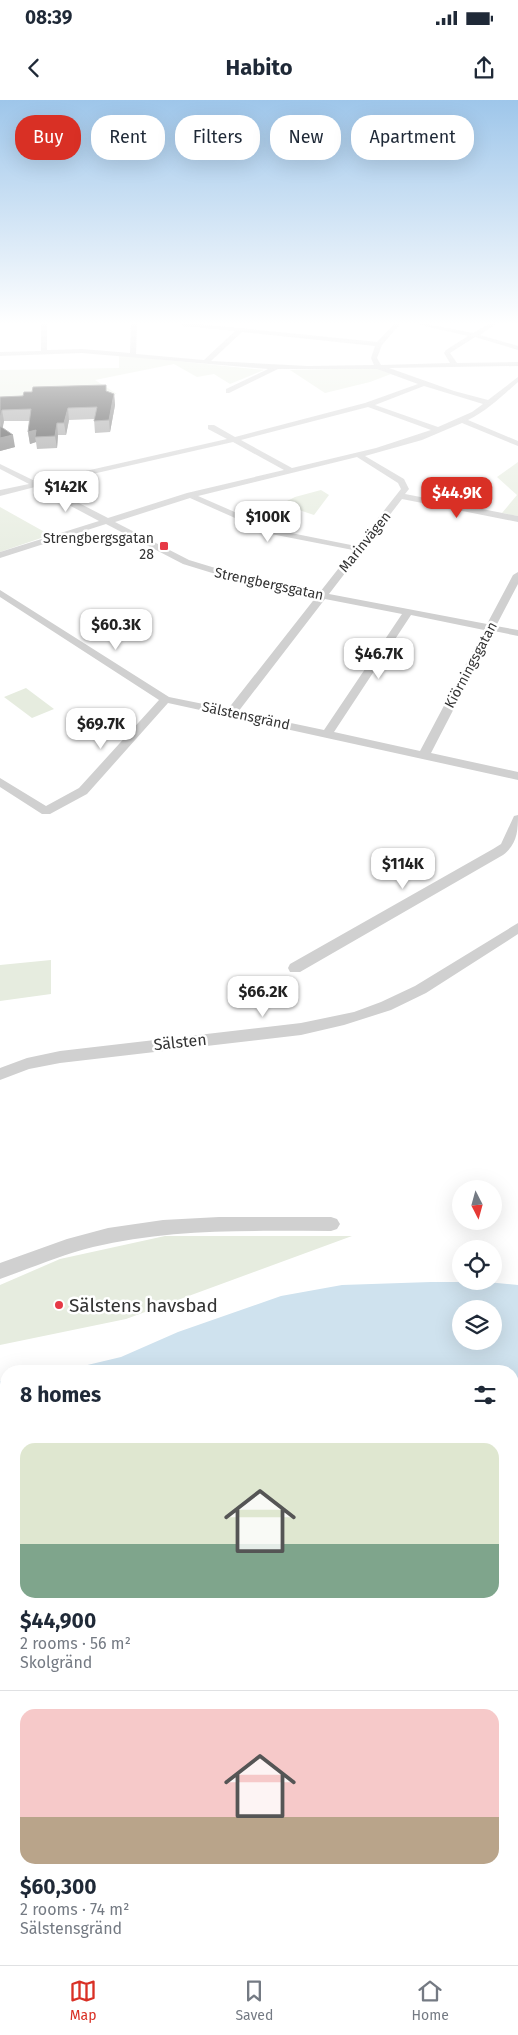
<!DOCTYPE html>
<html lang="en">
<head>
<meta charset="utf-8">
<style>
  :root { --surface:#fff; --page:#f6f6f7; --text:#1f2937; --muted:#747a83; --line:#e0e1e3; --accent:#d93025 }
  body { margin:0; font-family:"Fira Sans",sans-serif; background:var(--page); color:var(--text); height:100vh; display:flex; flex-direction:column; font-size:19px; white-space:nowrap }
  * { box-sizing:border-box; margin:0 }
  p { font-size:16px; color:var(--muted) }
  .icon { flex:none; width:28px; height:28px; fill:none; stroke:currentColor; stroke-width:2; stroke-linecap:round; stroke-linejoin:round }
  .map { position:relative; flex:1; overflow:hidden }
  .details { position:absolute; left:0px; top:1265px; width:519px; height:600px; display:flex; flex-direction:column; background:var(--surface); border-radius:20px 20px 0 0; box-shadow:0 5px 20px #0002 }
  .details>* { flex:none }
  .top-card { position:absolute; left:15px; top:15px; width:489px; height:45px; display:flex; gap:10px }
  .needle { width:32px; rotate:174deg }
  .fabs { position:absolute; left:452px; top:1080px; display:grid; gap:10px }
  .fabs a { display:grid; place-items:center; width:50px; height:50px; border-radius:50%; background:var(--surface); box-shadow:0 5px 20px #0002; font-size:25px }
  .price { position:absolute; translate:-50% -42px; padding:0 11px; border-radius:10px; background:#fff; color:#222; font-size:16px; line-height:32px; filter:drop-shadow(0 1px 2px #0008) }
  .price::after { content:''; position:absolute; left:50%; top:30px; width:15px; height:11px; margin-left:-8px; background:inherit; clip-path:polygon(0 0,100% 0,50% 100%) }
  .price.current { background:var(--accent); color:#fff }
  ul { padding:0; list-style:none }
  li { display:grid; align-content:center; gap:10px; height:265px; padding:0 20px }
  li+li { border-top:1px solid var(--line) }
  li span { display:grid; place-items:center; height:155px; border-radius:15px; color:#555 }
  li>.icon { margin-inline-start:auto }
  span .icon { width:90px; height:90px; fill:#fffc; stroke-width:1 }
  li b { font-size:21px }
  h2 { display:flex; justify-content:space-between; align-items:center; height:60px; padding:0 20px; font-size:21px }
  .tag { padding:0 18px; border-radius:20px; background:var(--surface); box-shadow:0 5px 20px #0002; font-size:18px; line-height:45px }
  .tag.current { background:var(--accent); color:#fff }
  .status { display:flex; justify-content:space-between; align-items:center; height:35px; padding:0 25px; background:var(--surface); direction:ltr }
  .status svg { height:14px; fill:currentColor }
  header { display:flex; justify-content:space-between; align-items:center; height:65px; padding:0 20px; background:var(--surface); font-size:22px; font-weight:700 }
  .tab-bar { display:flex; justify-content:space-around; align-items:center; height:70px; border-top:1px solid var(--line); background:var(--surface); font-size:14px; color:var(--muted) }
  .tab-bar a { display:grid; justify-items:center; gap:2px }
  .tab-bar .current { color:var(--accent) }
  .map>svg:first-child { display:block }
  .green { fill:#e6ecdf }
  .water { fill:#cfe2ee; fill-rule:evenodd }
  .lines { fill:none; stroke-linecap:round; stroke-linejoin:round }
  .minor { fill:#d0d0d0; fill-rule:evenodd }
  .wall { fill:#8c8c8c }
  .shaded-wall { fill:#5f5f5f }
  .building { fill:#1a1a1a; stroke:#5f5f5f }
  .poi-dot { fill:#e63946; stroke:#fff; stroke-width:2 }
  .labels { text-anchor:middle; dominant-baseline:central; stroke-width:5; stroke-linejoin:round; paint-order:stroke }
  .far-poi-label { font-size:14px; fill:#333; stroke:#fff; text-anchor:end }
  .far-street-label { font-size:14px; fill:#333; stroke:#fff }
  .street-label { font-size:16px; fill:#333; stroke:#fff }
  .near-poi-label { font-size:19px; fill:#333; stroke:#fff; text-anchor:start }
</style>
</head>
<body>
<div class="status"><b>08:39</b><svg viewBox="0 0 49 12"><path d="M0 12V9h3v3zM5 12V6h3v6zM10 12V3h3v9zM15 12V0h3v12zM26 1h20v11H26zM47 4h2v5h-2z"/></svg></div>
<header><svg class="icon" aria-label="back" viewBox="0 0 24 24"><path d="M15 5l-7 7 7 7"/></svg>Habito<svg class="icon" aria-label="share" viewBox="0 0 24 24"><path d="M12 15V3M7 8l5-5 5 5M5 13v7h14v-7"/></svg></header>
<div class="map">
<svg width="518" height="1865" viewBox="0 0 518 1865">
  <rect width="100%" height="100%" fill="#fff"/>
  <path class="green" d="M119 256H127L264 270 230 284 214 274 197 277 174 264 95 280 117 294 0 297V270L119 268Z
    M376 268 391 274 370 282 325 293 290 270Z
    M518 362V416L502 413 517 395 497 377Z
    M321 390 329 395 314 415 281 404 295 397Z
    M0 407 50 435 0 452Z
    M26 588 54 609 32 618 4 597Z
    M51 860V894L0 901V865Z
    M165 1136H352L126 1219 0 1245V1185L60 1159Z"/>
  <path class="water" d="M431 1182H487L518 1185V1865H0V1281L6 1279V1859H512V1271H41L54 1268 79 1267 121 1257 178 1232 281 1196 342 1185ZM461 1209H494V1241H461Z"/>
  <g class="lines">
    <path class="minor" d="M41 224H47V250L82 249 130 253 131 224H137L136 254 204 260 235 231 183 226 180 224H200L377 242 394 224H400L382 245 377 258 381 265 450 263 444 253 446 250 468 236 416 224H427L473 233 489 224H496L480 235 518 246V250L475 237 450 253 457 263 518 262V266L389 268 454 291 488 300 518 277V282C502 296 487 311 468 320L518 341V346L462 323 422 340 365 356 404 379 409 389 405 394 518 416V422L402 399 329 494 487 524 513 475 518 472V484L496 526 518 530V536L494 531 431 653 518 672V680L168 603 87 694 50 714H42L0 687V678L46 706 79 688 159 600 0 497V490L169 597 228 609 316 497 248 484 183 464 106 424 0 458V452L99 421 35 387 0 396V390L29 384 0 369V364L37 382 227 339 208 329V325H214L235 337 365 303 418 284 377 269H278L229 293H226V289L268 269 82 253 0 256V252L41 251ZM242 232 375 246 371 258 374 265 308 266 211 261ZM424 286 483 304 472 312 438 327 375 305ZM368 307 431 330 376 348 292 368 241 340ZM233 342 284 370 187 393 108 418 44 385ZM357 357 398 383 401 389 356 446 276 430 198 396ZM190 398 271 434 353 450 320 492 248 478 189 460 115 422ZM325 499 402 514 324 630 238 612ZM411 515 484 530 420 651 334 632Z
      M518 715C518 732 517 744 503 755L300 872H290L288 868 290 864 493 749 501 744 514 716Z
      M518 823V834L426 893 391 910 344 925 301 935 60 963 29 969 0 980V968L27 958 60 951 301 923 354 912 381 902 415 886Z
      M219 1117H331L337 1119 340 1124 337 1129 331 1131C252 1131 170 1128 93 1147 61 1155 31 1168 0 1179V1163L67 1139 108 1128 163 1120Z"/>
  </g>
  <path class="wall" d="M107 291 114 294 115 305 110 332 95 333 94 319 69 320 66 335H58L57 348 37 349 36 342 30 344 28 332 30 321H4L2 328 15 347 0 351V297Z"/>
  <path class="shaded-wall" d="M114 294 115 305 110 332 109 320Z
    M68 308 69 320 66 335 64 323Z
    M2 310 4 321 1 337 0 319Z
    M57 323 58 335 57 348 55 336Z
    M36 330 35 337 36 342 30 344 28 332Z
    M13 335 15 347 0 351V338Z"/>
  <path class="building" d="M106 285V291L114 294 109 320 94 321 97 307 68 308 64 323H57L55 336 35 337 36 330 28 332 31 309 2 310 0 319V297L23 296 24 292H32L33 287Z
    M0 326 13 335 0 338Z"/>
  <linearGradient id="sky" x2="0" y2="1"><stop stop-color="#9ec6ea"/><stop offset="0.46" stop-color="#fff"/><stop offset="1" stop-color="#fff" stop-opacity="0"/></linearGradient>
  <rect width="518" height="485" fill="url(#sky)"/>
  <g class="poi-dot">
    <rect x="159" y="441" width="10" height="10" rx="2.5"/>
    <circle cx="59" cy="1205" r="5"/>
  </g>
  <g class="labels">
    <g class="far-poi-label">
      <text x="154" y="438">Strengbergsgatan<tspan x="154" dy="16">28</tspan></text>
    </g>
    <g class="far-street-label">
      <text transform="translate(365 442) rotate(-51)">Marinvägen</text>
      <text transform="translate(269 484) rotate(12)">Strengbergsgatan</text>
      <text transform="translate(471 565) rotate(-62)">Kiörningsgatan</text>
      <text transform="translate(246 616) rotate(12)">Sälstensgränd</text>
    </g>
    <g class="street-label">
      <text transform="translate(180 942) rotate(-6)">Sälsten</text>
    </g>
    <g class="near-poi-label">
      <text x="69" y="1205">Sälstens havsbad</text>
    </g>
  </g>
</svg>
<div class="fabs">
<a><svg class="needle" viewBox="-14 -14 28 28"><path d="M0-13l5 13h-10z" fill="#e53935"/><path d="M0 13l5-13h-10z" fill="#747a83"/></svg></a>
<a><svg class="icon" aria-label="locate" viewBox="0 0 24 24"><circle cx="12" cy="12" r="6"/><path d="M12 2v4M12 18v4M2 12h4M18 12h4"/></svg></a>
<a><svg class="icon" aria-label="layers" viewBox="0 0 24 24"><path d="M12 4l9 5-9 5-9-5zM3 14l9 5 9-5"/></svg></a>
</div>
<b class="price" style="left:66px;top:413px">$142K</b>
<b class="price current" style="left:457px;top:419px">$44.9K</b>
<b class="price" style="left:268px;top:443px">$100K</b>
<b class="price" style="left:116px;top:551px">$60.3K</b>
<b class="price" style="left:379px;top:580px">$46.7K</b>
<b class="price" style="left:101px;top:650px">$69.7K</b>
<b class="price" style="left:403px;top:790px">$114K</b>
<b class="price" style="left:263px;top:918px">$66.2K</b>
<div class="top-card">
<a class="tag current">Buy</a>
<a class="tag">Rent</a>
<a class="tag">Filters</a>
<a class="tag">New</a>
<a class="tag">Apartment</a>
</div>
<section class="details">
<h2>8 homes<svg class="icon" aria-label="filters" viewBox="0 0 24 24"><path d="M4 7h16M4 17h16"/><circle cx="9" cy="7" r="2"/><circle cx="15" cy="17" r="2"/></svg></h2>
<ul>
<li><span style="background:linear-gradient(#dfe7d0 65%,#7fa58c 0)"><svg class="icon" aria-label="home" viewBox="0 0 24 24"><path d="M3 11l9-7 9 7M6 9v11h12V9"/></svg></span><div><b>$44,900</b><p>2 rooms · 56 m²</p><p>Skolgränd</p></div></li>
<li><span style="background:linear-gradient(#f6c9c9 70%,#b9a48a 0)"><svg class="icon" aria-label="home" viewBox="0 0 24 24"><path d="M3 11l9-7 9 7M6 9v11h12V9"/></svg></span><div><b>$60,300</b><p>2 rooms · 74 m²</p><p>Sälstensgränd</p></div></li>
</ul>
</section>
</div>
<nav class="tab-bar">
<a class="current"><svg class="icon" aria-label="map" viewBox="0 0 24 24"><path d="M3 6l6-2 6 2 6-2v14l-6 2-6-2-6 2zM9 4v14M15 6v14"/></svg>Map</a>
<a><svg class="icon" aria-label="saved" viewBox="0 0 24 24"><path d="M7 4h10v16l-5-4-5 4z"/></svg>Saved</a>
<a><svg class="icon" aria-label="home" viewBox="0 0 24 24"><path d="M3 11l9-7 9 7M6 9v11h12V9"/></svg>Home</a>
</nav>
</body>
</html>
